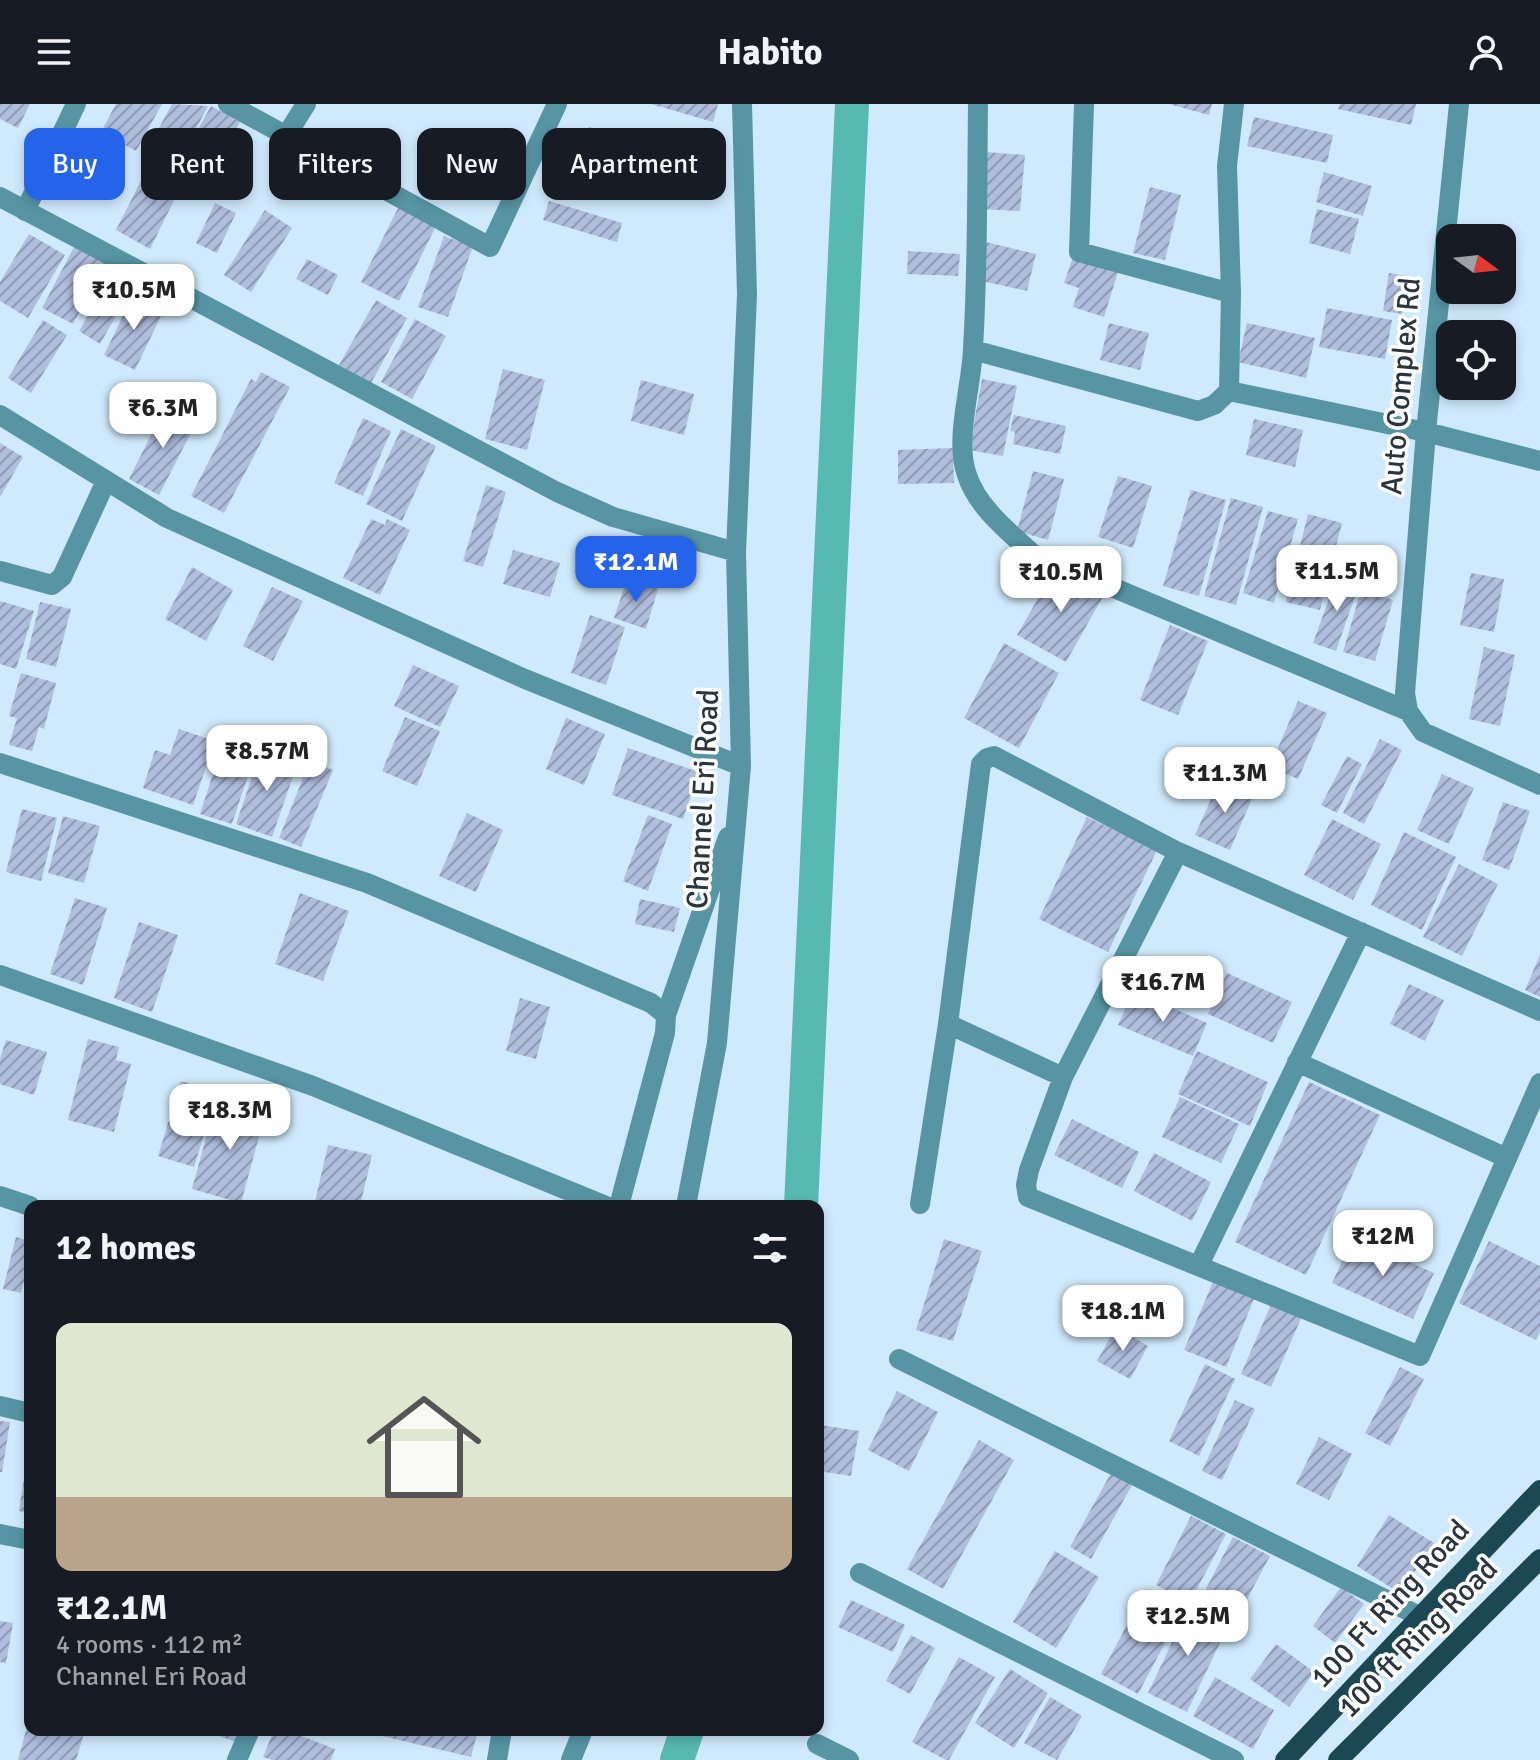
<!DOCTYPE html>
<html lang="en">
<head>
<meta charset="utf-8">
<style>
  :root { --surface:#171b24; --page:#20242c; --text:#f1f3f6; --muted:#9ea1a6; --line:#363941; --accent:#2563eb }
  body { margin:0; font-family:Signika,sans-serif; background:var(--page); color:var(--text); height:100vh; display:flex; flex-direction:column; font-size:30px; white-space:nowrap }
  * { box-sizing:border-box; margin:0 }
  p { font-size:26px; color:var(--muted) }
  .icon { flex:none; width:44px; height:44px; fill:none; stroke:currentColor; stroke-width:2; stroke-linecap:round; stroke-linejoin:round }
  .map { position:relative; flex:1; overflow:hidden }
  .sheet { position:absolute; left:24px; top:1096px; width:800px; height:536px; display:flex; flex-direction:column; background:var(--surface); border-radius:16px; box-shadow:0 4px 12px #0003 }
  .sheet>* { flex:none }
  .guide { position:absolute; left:24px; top:24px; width:800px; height:72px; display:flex; gap:16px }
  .needle { width:52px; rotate:105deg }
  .fabs { position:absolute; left:1436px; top:120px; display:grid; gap:16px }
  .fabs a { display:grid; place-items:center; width:80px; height:80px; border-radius:16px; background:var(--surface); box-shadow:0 4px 12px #0003; font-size:40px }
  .price { position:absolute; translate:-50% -68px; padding:0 18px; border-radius:16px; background:#fff; color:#222; font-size:26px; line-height:52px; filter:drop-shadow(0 2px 4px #0008) }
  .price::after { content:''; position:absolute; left:50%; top:48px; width:24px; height:18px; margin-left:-12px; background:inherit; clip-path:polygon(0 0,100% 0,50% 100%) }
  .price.active { background:var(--accent); color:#fff }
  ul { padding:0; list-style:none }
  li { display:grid; align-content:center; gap:16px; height:424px; padding:0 32px }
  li+li { border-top:2px solid var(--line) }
  li span { display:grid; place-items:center; height:248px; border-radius:16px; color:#555 }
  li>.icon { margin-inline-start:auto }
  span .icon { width:144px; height:144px; fill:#fffc; stroke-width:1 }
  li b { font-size:34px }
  h2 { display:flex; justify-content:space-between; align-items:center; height:96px; padding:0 32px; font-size:34px }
  .pill { padding:0 28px; border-radius:16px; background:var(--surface); box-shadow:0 4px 12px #0003; font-size:28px; line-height:72px }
  .pill.active { background:var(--accent); color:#fff }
  header { display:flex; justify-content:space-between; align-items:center; height:104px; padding:0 32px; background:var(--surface); font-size:36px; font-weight:700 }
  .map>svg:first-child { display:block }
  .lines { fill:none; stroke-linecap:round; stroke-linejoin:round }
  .canal { stroke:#58b9b3; stroke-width:34 }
  .building { fill:url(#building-hatch) }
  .minor { stroke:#5795a4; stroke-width:20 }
  .major { stroke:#1b4853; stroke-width:20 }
  .labels { text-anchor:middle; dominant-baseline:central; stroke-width:7; stroke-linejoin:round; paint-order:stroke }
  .street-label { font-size:30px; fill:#29353f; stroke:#fff }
</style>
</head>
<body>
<header><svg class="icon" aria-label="menu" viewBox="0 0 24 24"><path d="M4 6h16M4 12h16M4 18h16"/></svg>Habito<svg class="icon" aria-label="person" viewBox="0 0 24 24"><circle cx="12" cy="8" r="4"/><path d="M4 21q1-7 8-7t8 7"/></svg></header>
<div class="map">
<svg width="1540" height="1656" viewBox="0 0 1540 1656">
  <defs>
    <pattern id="building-hatch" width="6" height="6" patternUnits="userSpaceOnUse" patternTransform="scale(2)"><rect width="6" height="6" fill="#b0bede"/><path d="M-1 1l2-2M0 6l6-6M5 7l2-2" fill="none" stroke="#8f9bb5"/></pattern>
  </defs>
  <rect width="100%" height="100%" fill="#d0eafd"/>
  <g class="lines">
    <path class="canal" d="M801 1102 852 0
      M677 1656 687 1626"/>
  </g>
  <path class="building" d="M0 0H30L18 24 0 15Z
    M116 0H162L136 47 101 28Z
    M172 0 208 2 176 63 147 46Z
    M651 0H718L713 18Z
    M1169 0H1212L1209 11Z
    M1340 0H1416L1411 21 1338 5Z
    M211 2 240 18 206 79 177 63Z
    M1254 13 1333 31 1327 59 1247 42Z
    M589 23 636 38 624 76 577 60Z
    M986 48 1025 51 1020 107 982 105Z
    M149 61 183 78 150 145 116 126Z
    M1324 68 1372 82 1363 112 1316 98Z
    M1150 83 1181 91 1165 156 1133 149Z
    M549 97 622 119 617 138 543 116Z
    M215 99 236 109 217 149 196 139Z
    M398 104 436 122 399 197 361 178Z
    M1317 105 1359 115 1350 150 1309 139Z
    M265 106 292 124 251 188 224 171Z
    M29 130 65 151 28 214 0 197V178Z
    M444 132 473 142 448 213 418 203Z
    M986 138 1036 150 1027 187 977 176Z
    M74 143 105 159 73 220 42 204Z
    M908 147 960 150 958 172 907 170Z
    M1073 153 1118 168 1104 213 1073 203 1079 184 1064 179Z
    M307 155 338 171 328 191 296 175Z
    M1389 169 1408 172 1402 210 1383 207Z
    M108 177 129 189 100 240 79 227Z
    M133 191 164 206 135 266 104 251Z
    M376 196 407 214 371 279 339 261Z
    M1327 204 1392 216 1385 255 1319 243Z
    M415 215 446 232 412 295 381 278Z
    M43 216 67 231 31 289 8 274Z
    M1109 219 1149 229 1140 266 1100 256Z
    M1247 219 1315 234 1306 274 1238 258Z
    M503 265 545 276 527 346 485 335Z
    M261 268 290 283 224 409 191 392 251 275 256 278Z
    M982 275 1017 282 1003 352 969 346Z
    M641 276 694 290 684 331 631 317Z
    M166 301 197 317 159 391 129 375Z
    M1014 311 1066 322 1060 350 1013 340 1015 328 1010 327Z
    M363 314 391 327 363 392 334 379Z
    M1254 315 1303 326 1295 363 1246 351Z
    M401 325 436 342 402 417 366 400Z
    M0 339 23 353 0 393Z
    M953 344 954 379 898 380V346Z
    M1033 367 1064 375 1048 436 1017 427Z
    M1118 372 1152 382 1133 444 1098 433Z
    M486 381 506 388 483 463 463 457Z
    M1191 386 1226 396 1199 492 1163 482Z
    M1231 394 1263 403 1236 501 1204 492Z
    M1268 407 1298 415 1274 499 1243 489Z
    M1308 410 1342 419 1320 506 1286 498Z
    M371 415 385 421 387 415 410 426 380 491 343 474Z
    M513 446 560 459 550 493 503 480Z
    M1057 461 1105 489 1066 558 1017 531Z
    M192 463 233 486 206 537 165 515Z
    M1471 469 1504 475 1494 528 1460 521Z
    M1338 470 1360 478 1336 547 1313 539Z
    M627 475 658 485 646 525 614 514Z
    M272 483 303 497 273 557 243 542Z
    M1361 486 1393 496 1375 557 1343 548Z
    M0 497 34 507 16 565 0 560Z
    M40 498 71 505 56 563 26 555Z
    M590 511 625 523 606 581 571 569Z
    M1170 521 1208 537 1178 611 1140 596Z
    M1004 539 1059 569 1019 644 964 614Z
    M1484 543 1515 551 1500 622 1469 615Z
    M413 561 459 582 440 623 394 602Z
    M21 569 56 579 44 625 39 623 32 647 9 641 17 614 9 612Z
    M1298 597 1327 609 1298 675 1270 663Z
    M405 613 440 627 417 682 382 667Z
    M566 614 605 630 584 681 546 665Z
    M179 625 215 637 193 701 143 684 155 646 170 651Z
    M1380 635 1402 646 1364 720 1343 709Z
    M224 636 256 647 232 720 200 710Z
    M628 644 699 668 683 715 612 691Z
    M261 646 298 658 272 733 236 720Z
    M1347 652 1362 660 1337 709 1321 701Z
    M310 657 333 666 301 743 279 734Z
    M1442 670 1474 684 1449 740 1417 726Z
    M1220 675 1254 690 1230 746 1195 731Z
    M1503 698 1530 707 1509 766 1482 756Z
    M22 705 57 714 41 777 6 768Z
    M467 709 503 726 476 788 439 772Z
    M648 711 672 720 648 787 623 777Z
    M63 712 100 722 84 779 48 769Z
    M1087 713 1157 746 1108 848 1039 815Z
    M1332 715 1381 740 1353 796 1304 771Z
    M1404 728 1456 753 1422 826 1371 801Z
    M1459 760 1498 780 1462 852 1423 833Z
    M300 789 349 807 323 877 275 860Z
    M75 794 107 804 83 881 50 870Z
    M640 795 680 804 674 828 635 820Z
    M139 818 178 831 152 908 114 894Z
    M1540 851V893L1525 886Z
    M1227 869 1292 898 1273 939 1208 910Z
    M1409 880 1444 896 1425 937 1390 920Z
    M1133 887 1207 919 1193 952 1118 921Z
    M520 894 550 903 536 955 506 947Z
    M88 935 119 943 116 956 131 960 114 1028 68 1016Z
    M6 936 47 948 34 991 0 980V955Z
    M1197 947 1268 978 1250 1022 1178 990Z
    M181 977 217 988 194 1063 158 1052Z
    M1309 978 1380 1011 1306 1171 1235 1138Z
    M1180 993 1239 1020 1221 1059 1162 1033Z
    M225 996 266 1007 241 1099 192 1085 210 1019 218 1021Z
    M1072 1015 1139 1048 1122 1084 1054 1051Z
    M328 1041 372 1051 360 1102H314Z
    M1154 1049 1211 1078 1192 1117 1134 1087Z
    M16 1133 30 1137V1153L21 1189 3 1185Z
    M1353 1133 1434 1169 1413 1215 1332 1179Z
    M944 1135 982 1147 953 1237 916 1226Z
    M1489 1137 1540 1162V1227L1536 1236 1459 1199Z
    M1216 1171 1257 1188 1226 1263 1184 1246Z
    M1273 1196 1303 1210 1271 1283 1241 1270Z
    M1116 1223 1148 1242 1130 1275 1097 1257Z
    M1205 1260 1235 1275 1199 1352 1169 1337Z
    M1400 1263 1424 1275 1390 1342 1365 1329Z
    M897 1287 938 1308 909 1367 868 1346Z
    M1235 1296 1255 1305 1222 1376 1202 1367Z
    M0 1317 10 1318 2 1368H0Z
    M820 1321 859 1327 851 1372 818 1367Z
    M1319 1333 1352 1350 1329 1396 1296 1380Z
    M979 1336 1014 1356 943 1485 907 1465Z
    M28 1348H30V1409L19 1407Z
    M1111 1369 1132 1381 1091 1455 1070 1443Z
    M1389 1411 1434 1439 1401 1490 1357 1462Z
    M1191 1412 1226 1430 1190 1498 1156 1481Z
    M1233 1433 1270 1452 1234 1520 1198 1500Z
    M1055 1447 1099 1473 1056 1544 1013 1518Z
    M1341 1483 1364 1500 1335 1539 1313 1522Z
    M1146 1485 1183 1505 1138 1590 1101 1570Z
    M851 1496 905 1521 893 1548 838 1523Z
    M1190 1501 1229 1520 1187 1608 1148 1589Z
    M0 1517 13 1519 6 1559 0 1558Z
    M911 1531 935 1544 910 1590 886 1577Z
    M1276 1540 1314 1568 1289 1603 1250 1575Z
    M959 1553 995 1573 949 1656H946L912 1638Z
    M1010 1565 1048 1589 1014 1644 975 1619Z
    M1215 1573 1274 1606 1253 1645 1193 1612Z
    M1050 1593 1082 1612 1057 1656 1024 1639Z
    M29 1615 30 1626H85L76 1656H18Z
    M202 1626H243L239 1639Z
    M274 1626H286L335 1645 331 1656H272L263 1653Z
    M357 1626H478L471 1653Z"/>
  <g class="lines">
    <path class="minor" d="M228 0 490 143 557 0
      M978 0C977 81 978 163 973 244 972 282 954 336 967 371 977 403 1009 428 1033 450L1408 607
      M1084 0 1079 148 1231 189
      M1459 0 1426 328 1405 589 1408 607 1423 628 1540 681
      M286 32 306 0
      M0 93 557 388 613 413 736 448
      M25 107 76 0
      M973 246 1198 307 1214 301 1229 287 1231 189 1227 62 1234 0
      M1229 287 1426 328 1540 357
      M0 311 167 414 525 575 741 662
      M0 467 52 481 62 473 106 377
      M0 659 367 779 651 899 666 911 665 929 619 1102
      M1178 748 1063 973 948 920 981 660 987 654 994 652 1178 748 1185 751 1540 907
      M0 871 313 982 606 1102
      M666 911 728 733
      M1297 958 1507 1054
      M1063 973 1029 1066 1026 1081 1028 1093 1420 1252 1540 979
      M0 1092 30 1102
      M920 1100 948 920
      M686 1102 717 939 741 662 736 448 747 191 742 0
      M1199 1161 1361 828
      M899 1255 1419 1512
      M0 1302 30 1309
      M0 1430 30 1436
      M860 1469 1234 1656
      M817 1640 849 1656
      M237 1656 250 1626
      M497 1656 502 1626
      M571 1656 583 1626"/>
    <path class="major" d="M1285 1656 1540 1386
      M1338 1656 1540 1455"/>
  </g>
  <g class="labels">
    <g class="street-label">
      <text transform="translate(1401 282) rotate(-85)">Auto Complex Rd</text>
      <text transform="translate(703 695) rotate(-87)">Channel Eri Road</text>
      <text transform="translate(1390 1500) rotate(-47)">100 Ft Ring Road</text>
      <text transform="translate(1418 1534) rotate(-45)">100 ft Ring Road</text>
    </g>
  </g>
</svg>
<div class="fabs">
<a><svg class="needle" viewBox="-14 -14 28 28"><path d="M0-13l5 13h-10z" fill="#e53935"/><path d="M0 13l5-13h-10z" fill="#9ea1a6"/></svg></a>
<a><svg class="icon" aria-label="locate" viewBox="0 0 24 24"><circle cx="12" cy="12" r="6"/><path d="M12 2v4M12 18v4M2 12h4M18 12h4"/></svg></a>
</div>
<b class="price" style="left:134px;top:228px">₹10.5M</b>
<b class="price" style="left:163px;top:346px">₹6.3M</b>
<b class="price active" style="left:636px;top:500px">₹12.1M</b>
<b class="price" style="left:1337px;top:509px">₹11.5M</b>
<b class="price" style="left:1061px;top:510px">₹10.5M</b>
<b class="price" style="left:267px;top:689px">₹8.57M</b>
<b class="price" style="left:1225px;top:711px">₹11.3M</b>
<b class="price" style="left:1163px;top:920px">₹16.7M</b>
<b class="price" style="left:230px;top:1048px">₹18.3M</b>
<b class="price" style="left:1383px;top:1174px">₹12M</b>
<b class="price" style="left:1123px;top:1249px">₹18.1M</b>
<b class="price" style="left:1188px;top:1554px">₹12.5M</b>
<div class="guide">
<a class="pill active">Buy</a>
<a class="pill">Rent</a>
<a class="pill">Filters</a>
<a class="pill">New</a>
<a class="pill">Apartment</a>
</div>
<section class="sheet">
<h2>12 homes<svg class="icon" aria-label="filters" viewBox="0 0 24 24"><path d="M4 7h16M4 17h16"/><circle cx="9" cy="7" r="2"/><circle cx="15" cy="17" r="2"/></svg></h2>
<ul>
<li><span style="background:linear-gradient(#dfe7d0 70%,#b9a48a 0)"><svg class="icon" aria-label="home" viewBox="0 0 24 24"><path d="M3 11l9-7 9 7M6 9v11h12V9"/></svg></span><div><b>₹12.1M</b><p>4 rooms · 112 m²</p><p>Channel Eri Road</p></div></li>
</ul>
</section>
</div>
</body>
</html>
